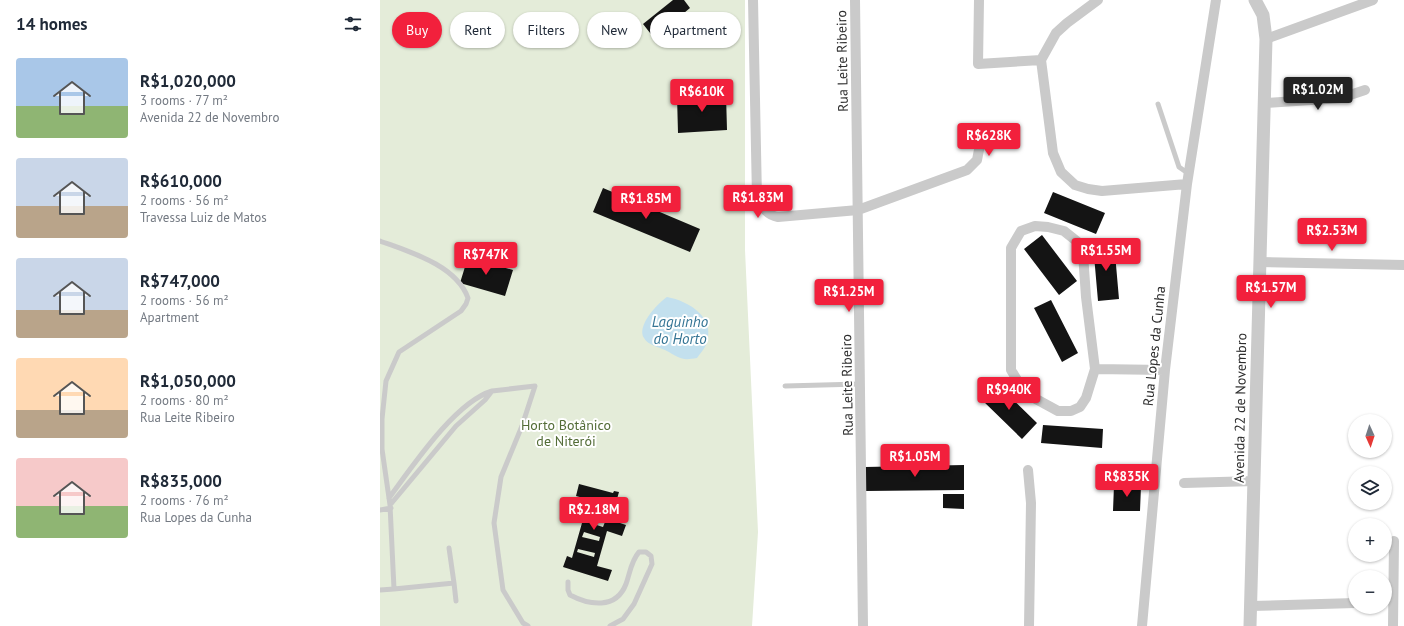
<!DOCTYPE html>
<html lang="en">
<head>
<meta charset="utf-8">
<style>
  :root { --surface:#fff; --page:#f2f2f3; --text:#1f2937; --muted:#747a83; --accent:#f2203c }
  body { margin:0; font-family:"PT Sans",sans-serif; background:var(--page); color:var(--text); height:100vh; display:flex; flex-direction:column; font-size:15px; white-space:nowrap }
  * { box-sizing:border-box; margin:0 }
  p { font-size:13px; color:var(--muted) }
  .icon { flex:none; width:22px; height:22px; fill:none; stroke:currentColor; stroke-width:2; stroke-linecap:round; stroke-linejoin:round }
  .map { position:relative; flex:1; overflow:hidden }
  .panel { display:flex; flex-direction:column; background:var(--surface); width:380px }
  .panel>* { flex:none }
  .hud { position:absolute; left:12px; top:12px; width:380px; height:36px; display:flex; gap:8px }
  .needle { width:26px; rotate:177deg }
  .controls { position:absolute; left:968px; top:414px; display:grid; gap:8px }
  .controls a { display:grid; place-items:center; width:44px; height:44px; border-radius:50%; background:var(--surface); box-shadow:0 1px 3px #0004; font-size:20px }
  .price { position:absolute; translate:-50% -34px; padding:0 9px; border-radius:4px; background:var(--accent); color:#fff; font-size:13px; line-height:26px; filter:drop-shadow(0 1px 2px #0008) }
  .price::after { content:''; position:absolute; left:50%; top:24px; width:12px; height:9px; margin-left:-6px; background:inherit; clip-path:polygon(0 0,100% 0,50% 100%) }
  .price.current { background:#222; color:#fff }
  ul { padding:0; list-style:none }
  li { display:flex; align-items:center; gap:12px; height:100px; padding:0 16px }
  li span { display:grid; place-items:center; flex:none; width:112px; height:80px; border-radius:4px; color:#555 }
  li>.icon { margin-inline-start:auto }
  span .icon { width:48px; height:48px; fill:#fffc; stroke-width:1 }
  li b { font-size:17px }
  h2 { display:flex; justify-content:space-between; align-items:center; height:48px; padding:0 16px; font-size:17px }
  .chip { padding:0 14px; border-radius:18px; background:var(--surface); box-shadow:0 1px 3px #0004; font-size:14px; line-height:36px }
  .chip.current { background:var(--accent); color:#fff }
  main { display:flex; flex:1; min-height:0 }
  .map>svg:first-child { display:block }
  .green { fill:#e4ecd9 }
  .water { fill:#c3e0ee }
  .building { fill:#141414; fill-rule:evenodd }
  .lines { fill:none; stroke-linecap:round; stroke-linejoin:round }
  .service { stroke:#cacaca; stroke-width:5 }
  .minor { stroke:#cacaca; stroke-width:10 }
  .tertiary { stroke:#cacaca; stroke-width:13 }
  .labels { text-anchor:middle; dominant-baseline:central; stroke-width:4; stroke-linejoin:round; paint-order:stroke }
  .street-label { font-size:14px; fill:#2d2d2d; stroke:#fff }
  .park-label { font-size:14px; fill:#536c37; stroke:#fff }
  .water-label { font-size:15px; font-style:italic; fill:#357595; stroke:#fff }
</style>
</head>
<body>
<main>
<section class="panel">
<h2>14 homes<svg class="icon" aria-label="filters" viewBox="0 0 24 24"><path d="M4 7h16M4 17h16"/><circle cx="9" cy="7" r="2"/><circle cx="15" cy="17" r="2"/></svg></h2>
<ul>
<li><span style="background:linear-gradient(#a9c7e8 60%,#8fb573 0)"><svg class="icon" aria-label="home" viewBox="0 0 24 24"><path d="M3 11l9-7 9 7M6 9v11h12V9"/></svg></span><div><b>R$1,020,000</b><p>3 rooms · 77 m²</p><p>Avenida 22 de Novembro</p></div></li>
<li><span style="background:linear-gradient(#c9d6e8 60%,#b9a48a 0)"><svg class="icon" aria-label="home" viewBox="0 0 24 24"><path d="M3 11l9-7 9 7M6 9v11h12V9"/></svg></span><div><b>R$610,000</b><p>2 rooms · 56 m²</p><p>Travessa Luiz de Matos</p></div></li>
<li><span style="background:linear-gradient(#c9d6e8 65%,#b9a48a 0)"><svg class="icon" aria-label="home" viewBox="0 0 24 24"><path d="M3 11l9-7 9 7M6 9v11h12V9"/></svg></span><div><b>R$747,000</b><p>2 rooms · 56 m²</p><p>Apartment</p></div></li>
<li><span style="background:linear-gradient(#ffd9b3 65%,#b9a48a 0)"><svg class="icon" aria-label="home" viewBox="0 0 24 24"><path d="M3 11l9-7 9 7M6 9v11h12V9"/></svg></span><div><b>R$1,050,000</b><p>2 rooms · 80 m²</p><p>Rua Leite Ribeiro</p></div></li>
<li><span style="background:linear-gradient(#f6c9c9 60%,#8fb573 0)"><svg class="icon" aria-label="home" viewBox="0 0 24 24"><path d="M3 11l9-7 9 7M6 9v11h12V9"/></svg></span><div><b>R$835,000</b><p>2 rooms · 76 m²</p><p>Rua Lopes da Cunha</p></div></li>
</ul>
</section>
<div class="map">
<svg width="1024" height="626" viewBox="0 0 1024 626">
  <rect width="100%" height="100%" fill="#fff"/>
  <path class="green" d="M0 0H365V250L378 532 372 626H0Z"/>
  <path class="water" d="M287 297C309 301 337 318 326 345 324 349 320 354 317 358 301 361 300 358 285 350 278 347 268 345 264 338 256 326 278 303 287 297Z"/>
  <path class="building" d="M293 0H304L310 8 274 38 263 24Z
    M346 94 347 130 298 133 297 96Z
    M223 188 320 229 310 252 213 212Z
    M673 192 725 213 716 234 664 213Z
    M662 235 697 281 679 295 644 249Z
    M734 242 739 299 718 301 713 244Z
    M88 257 133 270 125 296 80 283Z
    M671 300 698 353 682 362 654 308Z
    M616 383 657 423 642 439 601 399Z
    M663 425 723 429 722 448 661 443Z
    M584 465V490L485 491V467Z
    M199 484 233 493 234 491 239 492 231 520 246 525 242 536 227 531 217 566 232 570 228 581 183 567 187 556 192 558 202 523 189 519 192 508 206 512 210 500 196 496ZM213 501 229 506 228 510 212 505ZM208 517 225 522 223 527 207 522ZM204 532 220 537 219 541 202 537ZM198 549 215 553 214 557 197 552Z
    M734 485 761 486 760 511H733Z
    M563 494H584V509L563 508Z"/>
  <g class="lines">
    <path class="service" d="M778 104 799 167 809 174
      M0 241C30 252 76 265 88 298L86 304 81 311 19 352 6 381 2 419V449L10 505
      M405 386 480 384
      M9 498C32 467 75 402 112 391
      M0 510 11 508
      M69 548 74 583 14 589 10 505 76 426 105 400 112 391 155 386 142 426 121 477 114 523 123 590 143 623 148 626
      M188 582V590L190 595C209 605 236 610 246 584 250 573 251 561 259 552H266L271 556 272 564 254 604 243 619 230 626
      M74 583 76 601
      M0 590 14 589"/>
    <path class="minor" d="M373 0 377 198C382 207 387 215 398 217L478 210 587 170 597 160 603 129
      M475 0 483 626
      M599 0 598 64 661 60
      M886 39 993 0
      M661 60 673 153 681 172 695 185 708 189 722 191 807 184
      M661 60 676 33 687 23 718 0
      M885 103 961 98 985 90
      M655 226 668 227 684 231 699 243 703 253 706 297 715 369 706 398 700 407 691 411H678L645 393 631 370V248L641 231Z
      M879 262 1024 265
      M715 369 785 370
      M648 470 651 503 649 626
      M804 483 875 481
      M871 606 975 603
      M762 626 785 370 807 184 836 0
      M1013 626 1014 541"/>
    <path class="tertiary" d="M870 626 886 39 883 15 875 0"/>
  </g>
  <g class="labels">
    <g class="street-label">
      <text transform="translate(462 61) rotate(-91)">Rua Leite Ribeiro</text>
      <text transform="translate(774 346) rotate(-84)">Rua Lopes da Cunha</text>
      <text transform="translate(467 385) rotate(-91)">Rua Leite Ribeiro</text>
      <text transform="translate(860 408) rotate(-89)">Avenida 22 de Novembro</text>
    </g>
    <g class="park-label">
      <text x="186" y="425">Horto Botânico<tspan x="186" dy="16">de Niterói</tspan></text>
    </g>
    <g class="water-label">
      <text x="300" y="321">Laguinho<tspan x="300" dy="17">do Horto</tspan></text>
    </g>
  </g>
</svg>
<div class="controls">
<a><svg class="needle" viewBox="-14 -14 28 28"><path d="M0-13l5 13h-10z" fill="#e53935"/><path d="M0 13l5-13h-10z" fill="#747a83"/></svg></a>
<a><svg class="icon" aria-label="layers" viewBox="0 0 24 24"><path d="M12 4l9 5-9 5-9-5zM3 14l9 5 9-5"/></svg></a>
<a>+</a>
<a>−</a>
</div>
<b class="price current" style="left:938px;top:111px">R$1.02M</b>
<b class="price" style="left:322px;top:113px">R$610K</b>
<b class="price" style="left:609px;top:157px">R$628K</b>
<b class="price" style="left:378px;top:219px">R$1.83M</b>
<b class="price" style="left:266px;top:220px">R$1.85M</b>
<b class="price" style="left:952px;top:252px">R$2.53M</b>
<b class="price" style="left:726px;top:272px">R$1.55M</b>
<b class="price" style="left:106px;top:276px">R$747K</b>
<b class="price" style="left:891px;top:309px">R$1.57M</b>
<b class="price" style="left:469px;top:313px">R$1.25M</b>
<b class="price" style="left:629px;top:411px">R$940K</b>
<b class="price" style="left:535px;top:478px">R$1.05M</b>
<b class="price" style="left:747px;top:498px">R$835K</b>
<b class="price" style="left:214px;top:531px">R$2.18M</b>
<div class="hud">
<a class="chip current">Buy</a>
<a class="chip">Rent</a>
<a class="chip">Filters</a>
<a class="chip">New</a>
<a class="chip">Apartment</a>
</div>
</div>
</main>
</body>
</html>
